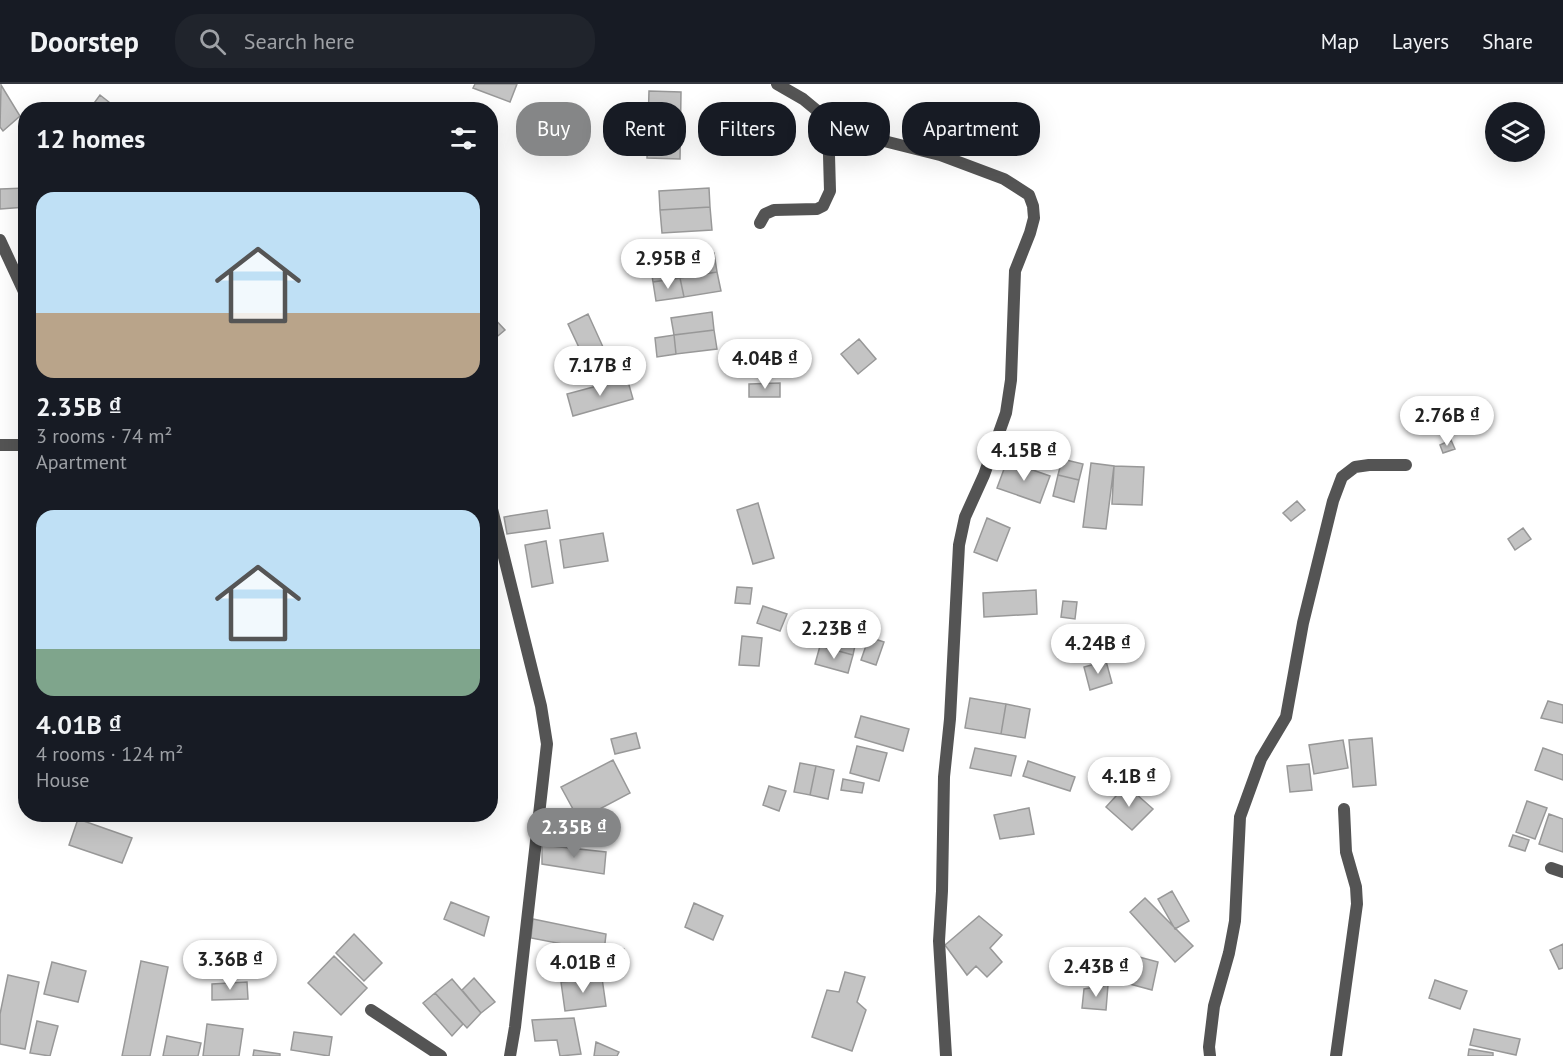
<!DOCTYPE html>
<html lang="en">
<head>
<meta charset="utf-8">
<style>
  :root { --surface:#171b24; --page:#20242c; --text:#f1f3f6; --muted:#9ea1a6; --line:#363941; --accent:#858687 }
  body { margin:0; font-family:"PT Sans",sans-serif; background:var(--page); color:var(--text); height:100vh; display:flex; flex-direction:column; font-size:22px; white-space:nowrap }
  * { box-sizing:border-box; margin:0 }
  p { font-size:20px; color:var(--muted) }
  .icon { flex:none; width:33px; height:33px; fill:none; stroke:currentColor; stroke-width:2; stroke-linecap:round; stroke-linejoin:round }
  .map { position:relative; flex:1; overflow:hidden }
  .side { position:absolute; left:18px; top:18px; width:480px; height:720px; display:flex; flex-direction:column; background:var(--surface); border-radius:24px; box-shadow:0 6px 24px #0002 }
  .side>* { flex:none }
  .guide { position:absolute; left:516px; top:18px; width:570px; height:54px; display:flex; gap:12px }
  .buttons { position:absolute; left:1485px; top:18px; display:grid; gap:12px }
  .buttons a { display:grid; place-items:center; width:60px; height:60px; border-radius:50%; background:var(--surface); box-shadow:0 6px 24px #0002; font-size:30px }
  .price { position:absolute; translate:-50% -51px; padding:0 14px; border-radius:21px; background:#fff; color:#222; font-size:20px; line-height:39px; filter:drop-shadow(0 2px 3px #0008) }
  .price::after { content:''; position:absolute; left:50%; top:36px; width:18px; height:14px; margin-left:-9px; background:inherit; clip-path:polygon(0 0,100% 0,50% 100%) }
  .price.selected { background:var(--accent); color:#fff }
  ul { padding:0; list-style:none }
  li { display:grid; align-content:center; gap:12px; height:318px; padding:0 18px }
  li span { display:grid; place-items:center; height:186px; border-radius:18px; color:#555 }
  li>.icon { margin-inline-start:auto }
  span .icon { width:108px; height:108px; fill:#fffc; stroke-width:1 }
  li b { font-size:26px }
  h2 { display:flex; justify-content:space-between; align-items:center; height:72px; padding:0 18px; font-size:26px }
  .tag { padding:0 21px; border-radius:24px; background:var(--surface); box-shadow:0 6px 24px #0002; font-size:21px; line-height:54px }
  .tag.selected { background:var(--accent); color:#fff }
  header { display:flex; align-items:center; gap:36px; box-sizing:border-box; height:84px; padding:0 30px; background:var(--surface); border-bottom:2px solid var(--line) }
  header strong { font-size:28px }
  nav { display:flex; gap:33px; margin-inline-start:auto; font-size:21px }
  .search { width:420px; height:54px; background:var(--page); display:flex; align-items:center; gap:15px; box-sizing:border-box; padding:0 21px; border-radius:24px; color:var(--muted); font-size:22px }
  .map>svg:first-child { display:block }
  .building { fill:#c4c4c4; stroke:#989898; stroke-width:1.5 }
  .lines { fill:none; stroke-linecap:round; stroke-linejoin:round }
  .street { stroke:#545454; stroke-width:12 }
</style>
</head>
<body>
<header>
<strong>Doorstep</strong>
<div class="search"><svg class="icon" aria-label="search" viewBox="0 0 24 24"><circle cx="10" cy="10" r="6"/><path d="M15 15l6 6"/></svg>Search here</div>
<nav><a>Map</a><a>Layers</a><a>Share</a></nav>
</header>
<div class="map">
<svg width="1563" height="972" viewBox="0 0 1563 972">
  <rect width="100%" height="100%" fill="#fff"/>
  <path class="building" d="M475 0H517L510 18 473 4Z
    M1 1 20 32 3 47 0 43Z
    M649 7 681 8 680 75 647 74Z
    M100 11 119 26H89Z
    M26 104V123L0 125V105Z
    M709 104 710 123 660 126 659 107Z
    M710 123 712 146 662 149 660 126Z
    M714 169 717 188 680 194 678 175Z
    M678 175 680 194 653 198 650 179Z
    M717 188 721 207 684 213 680 194Z
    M680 194 684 213 656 217 653 198Z
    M712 228 714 246 674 251 671 234Z
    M490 230 505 246 493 256 490 253Z
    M588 230 603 263 583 272 568 240Z
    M714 246 717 265 676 270 674 251Z
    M674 251 676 270 657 273 655 254Z
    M859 255 876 275 858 290 841 270Z
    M627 294 633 315 573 332 567 310Z
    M780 299V313H749V300Z
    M1451 356 1455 365 1443 369 1440 361Z
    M1062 375 1083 380 1079 396 1058 391Z
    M1007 377 1050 392 1040 419 997 404Z
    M1091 379 1114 382 1106 445 1083 443Z
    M1114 382 1144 383 1142 421 1112 420Z
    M1058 391 1079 396 1074 418 1053 412Z
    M1297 417 1305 426 1291 437 1283 429Z
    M758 419 774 474 753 480 737 426Z
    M547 426 550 444 507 450 504 433Z
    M987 434 1010 444 997 477 974 468Z
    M1523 444 1531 455 1515 466 1508 455Z
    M603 449 608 477 564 484 560 456Z
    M546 457 553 499 532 503 525 461Z
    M737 503 752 504 750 520 735 519Z
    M1036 506 1037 530 984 533 983 509Z
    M1063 517 1077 518 1075 535 1061 533Z
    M763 522 787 530 780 547 757 539Z
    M793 532 812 536 808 554 789 549Z
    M825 544 857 552 853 571 820 562Z
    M742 552 762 554 759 582 739 581Z
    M869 553 884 558 876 581 861 576Z
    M820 562 853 571 848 589 815 580Z
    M1106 577 1112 599 1090 606 1084 583Z
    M970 614 1006 620 1001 650 965 644Z
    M1548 617 1563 621V639L1541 634Z
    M1006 620 1030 625 1025 654 1001 650Z
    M861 632 909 645 903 667 855 653Z
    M636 649 640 664 615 670 611 655Z
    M1372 654 1376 701 1353 703 1349 656Z
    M1343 656 1348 684 1314 690 1309 661Z
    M857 662 887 669 879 697 850 689Z
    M975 664 1016 672 1011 692 970 684Z
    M1543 664 1563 671V696L1535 686Z
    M613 676 630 709 579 736 561 703Z
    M1028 677 1075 693 1070 707 1023 692Z
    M800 679 816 682 810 711 794 708Z
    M1309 680 1312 706 1290 708 1287 682Z
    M816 682 834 686 828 715 810 711Z
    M843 695 864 699 862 709 841 706Z
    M1126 701 1153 725 1132 746 1106 723Z
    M769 702 786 707 779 727 763 721Z
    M1527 717 1547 724 1535 755 1516 748Z
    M1029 724 1034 750 1000 755 994 731Z
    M1549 730 1563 735V768L1539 760Z
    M78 735 132 754 122 779 69 761Z
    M1513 751 1529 756 1525 767 1509 762Z
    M542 761 606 768 604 790 542 780Z
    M1172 807 1189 837 1175 845 1158 815Z
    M1145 814 1193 862 1175 878 1130 828Z
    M451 818 489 833 484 852 444 835Z
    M694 819 723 832 713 856 685 843Z
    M979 832 1002 851 990 864 1002 878 987 893 976 882 967 891 945 861Z
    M533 835 606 850 604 868 531 854Z
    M354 850 382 879 364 897 336 869Z
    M1563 860V884L1559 885 1550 866Z
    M615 862 624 865 622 884 612 876Z
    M1117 867 1158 878 1152 906 1111 895Z
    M334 872 367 904 341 931 308 899Z
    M141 877 168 883 150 972H122Z
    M52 878 86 887 78 918 44 910Z
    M845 888 865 893 857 918 866 926 852 967 812 953 827 906 839 908Z
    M8 891 39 898 25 965 0 960V930Z
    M474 894 495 918 481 929 462 906Z
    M602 894 606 922 565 927 561 898Z
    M452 895 481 929 467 944 435 909Z
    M1435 896 1467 907 1460 925 1429 914Z
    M247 898 248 915 212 916V900Z
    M1108 901 1106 926 1082 924 1084 905Z
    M435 909 463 940 452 952 423 919Z
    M574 934 581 970 560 972 557 956 535 957 532 936Z
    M37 937 58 942 50 972 30 969Z
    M207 940 243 945 239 972H203Z
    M1474 945 1520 955 1516 971 1470 961Z
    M294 948 332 953 329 972 291 966Z
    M167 952 201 959 198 972H163Z
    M596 958 619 968 617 972H594Z
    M1469 965 1493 969V972H1468Z
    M254 966 280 970V972H253Z"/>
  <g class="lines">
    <path class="street" d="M777 0 803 15 832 39 868 53 940 71 1004 95 1029 111 1033 122 1034 134 1030 149 1015 187 1011 296 1006 329 984 391 965 433 959 461 950 635 944 693 942 807 939 857 946 972
      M760 139 765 130 774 126 817 125 823 122 830 107 828 35
      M0 156 26 212
      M0 361H26
      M490 417 541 622 547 660 515 943 510 972
      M1551 784 1563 788
      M371 926 441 972
      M1210 972 1209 963 1214 922 1229 869 1235 837 1240 733 1261 675 1286 633 1303 539 1333 417 1342 393 1355 383 1369 381H1406
      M1336 972 1357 820 1356 803 1346 768 1344 725"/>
  </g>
</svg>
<div class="buttons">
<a><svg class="icon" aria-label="layers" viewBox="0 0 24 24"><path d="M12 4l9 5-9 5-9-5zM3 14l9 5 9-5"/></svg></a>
</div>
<b class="price" style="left:668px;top:206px">2.95B ₫</b>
<b class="price" style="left:765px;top:306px">4.04B ₫</b>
<b class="price" style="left:600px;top:313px">7.17B ₫</b>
<b class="price" style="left:1447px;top:363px">2.76B ₫</b>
<b class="price" style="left:1024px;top:398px">4.15B ₫</b>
<b class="price" style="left:834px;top:576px">2.23B ₫</b>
<b class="price" style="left:1098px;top:591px">4.24B ₫</b>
<b class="price" style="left:1129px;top:724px">4.1B ₫</b>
<b class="price selected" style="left:574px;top:775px">2.35B ₫</b>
<b class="price" style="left:230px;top:907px">3.36B ₫</b>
<b class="price" style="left:583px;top:910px">4.01B ₫</b>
<b class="price" style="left:1096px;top:914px">2.43B ₫</b>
<div class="guide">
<a class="tag selected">Buy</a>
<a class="tag">Rent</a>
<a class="tag">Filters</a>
<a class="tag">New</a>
<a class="tag">Apartment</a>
</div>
<section class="side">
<h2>12 homes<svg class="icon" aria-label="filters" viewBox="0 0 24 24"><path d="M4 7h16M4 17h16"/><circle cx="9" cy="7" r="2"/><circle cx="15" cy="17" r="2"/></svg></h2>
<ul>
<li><span style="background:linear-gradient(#bfe0f5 65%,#b9a48a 0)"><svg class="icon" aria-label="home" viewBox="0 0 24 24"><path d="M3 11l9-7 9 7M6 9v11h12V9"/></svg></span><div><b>2.35B ₫</b><p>3 rooms · 74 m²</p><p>Apartment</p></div></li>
<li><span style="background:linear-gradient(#bfe0f5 75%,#7fa58c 0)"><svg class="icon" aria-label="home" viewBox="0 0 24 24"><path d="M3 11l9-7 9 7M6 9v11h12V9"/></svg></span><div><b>4.01B ₫</b><p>4 rooms · 124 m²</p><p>House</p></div></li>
</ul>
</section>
</div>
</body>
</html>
